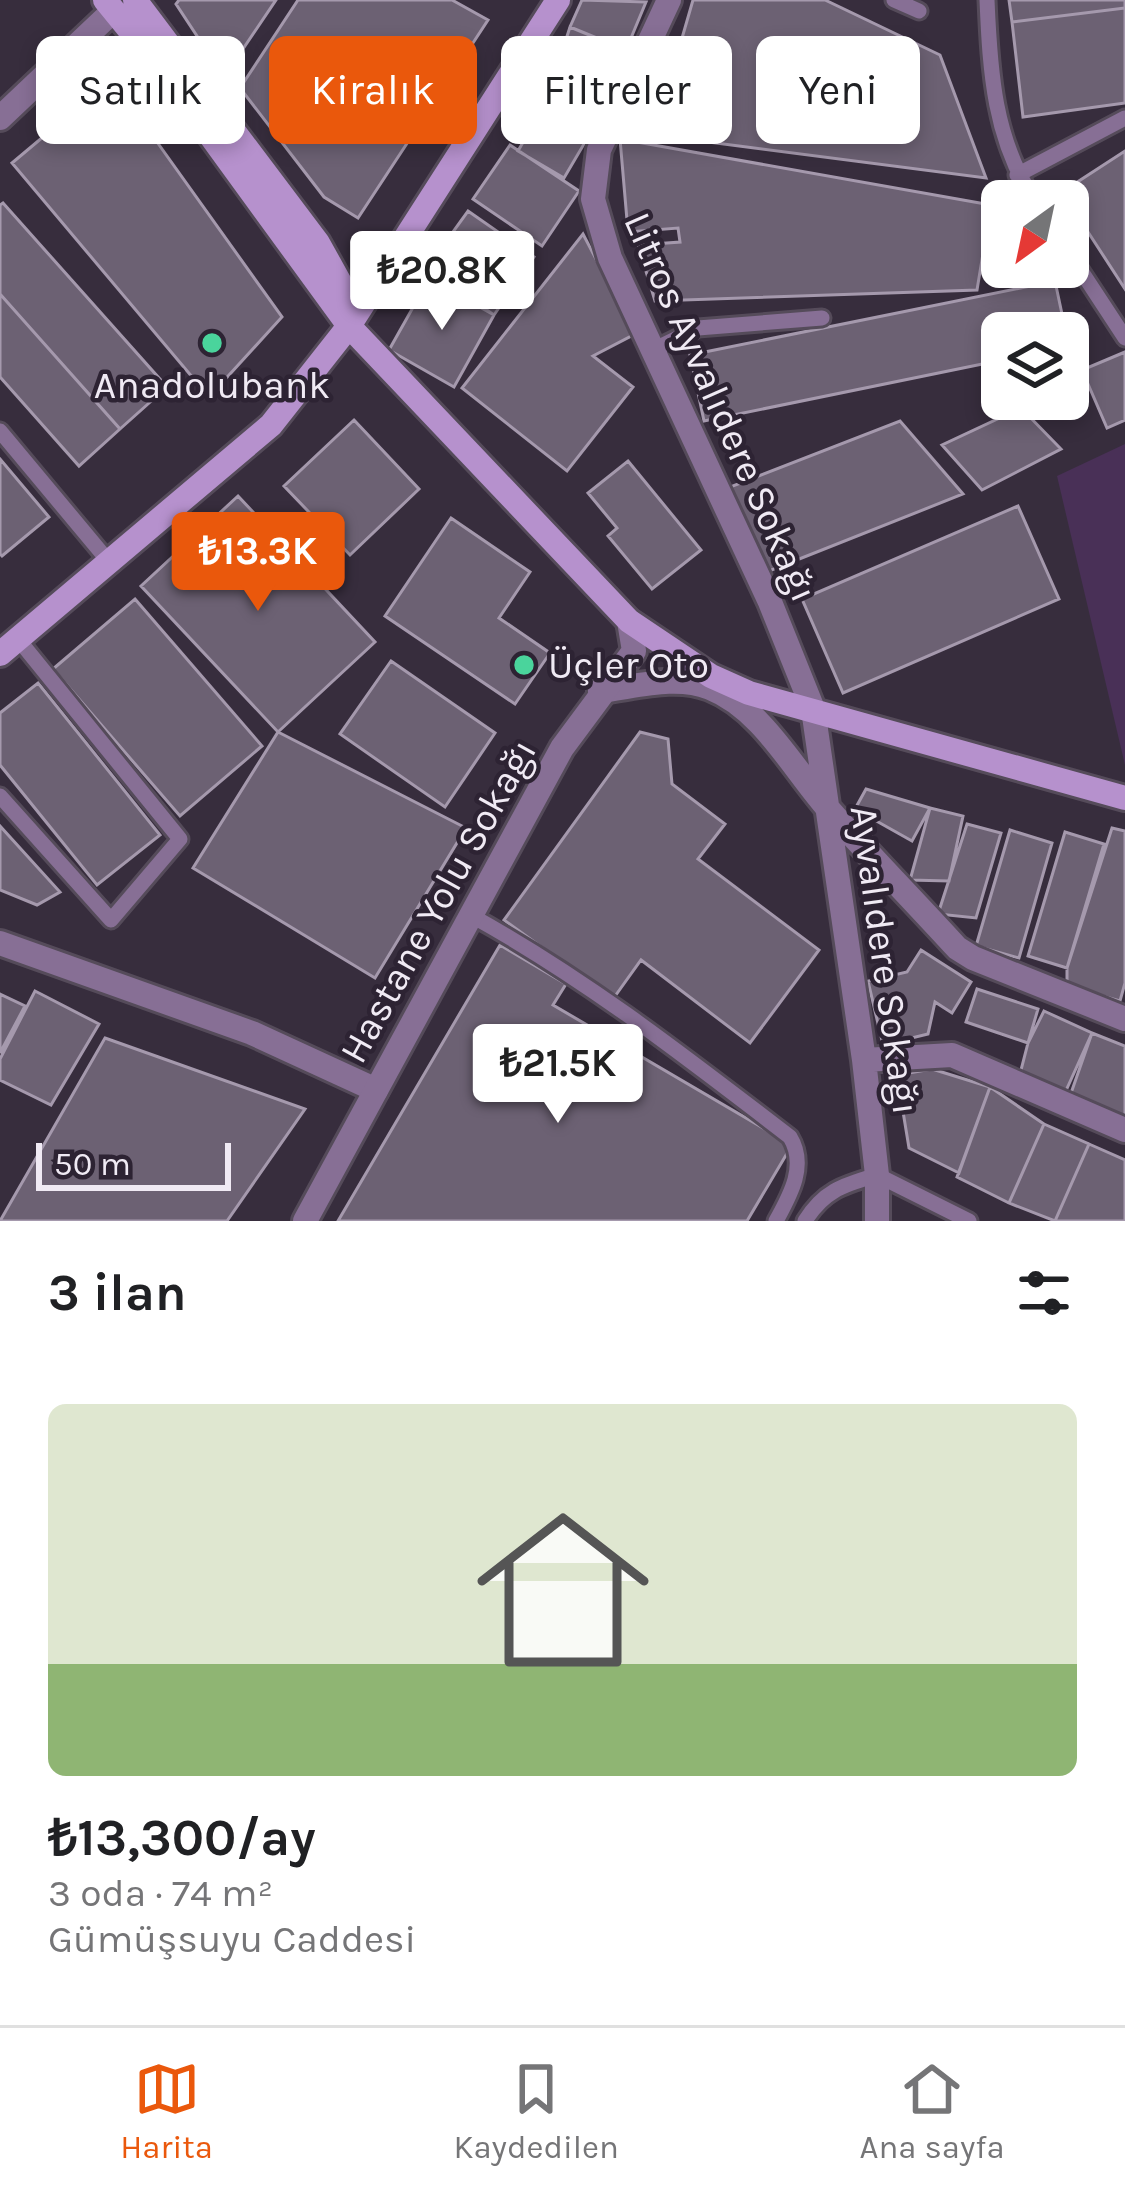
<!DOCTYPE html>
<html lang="tr">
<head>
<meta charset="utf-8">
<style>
  :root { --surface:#fff; --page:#f2f2f2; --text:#202124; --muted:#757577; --line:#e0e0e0; --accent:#ea580c }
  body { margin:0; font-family:Karla,sans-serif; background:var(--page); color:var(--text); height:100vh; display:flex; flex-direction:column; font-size:45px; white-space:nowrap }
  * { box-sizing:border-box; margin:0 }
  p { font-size:39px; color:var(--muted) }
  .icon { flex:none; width:66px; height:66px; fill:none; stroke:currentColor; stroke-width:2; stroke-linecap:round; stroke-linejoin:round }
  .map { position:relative; height:1221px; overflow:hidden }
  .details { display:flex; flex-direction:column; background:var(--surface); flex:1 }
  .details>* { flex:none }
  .banner { position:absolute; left:36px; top:36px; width:1053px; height:108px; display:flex; gap:24px }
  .needle { width:78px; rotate:213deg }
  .buttons { position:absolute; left:981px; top:180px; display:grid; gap:24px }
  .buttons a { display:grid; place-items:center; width:108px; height:108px; border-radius:18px; background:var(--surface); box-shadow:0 6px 18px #0003; font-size:60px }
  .scale { position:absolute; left:36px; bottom:30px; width:195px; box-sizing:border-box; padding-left:12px; border:6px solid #f0eaf4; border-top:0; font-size:33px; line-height:42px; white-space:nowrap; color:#f0eaf4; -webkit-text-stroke:9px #2d2333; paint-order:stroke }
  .price { position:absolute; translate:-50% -102px; padding:0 27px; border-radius:12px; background:#fff; color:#222; font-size:39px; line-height:78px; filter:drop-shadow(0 3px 6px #0008) }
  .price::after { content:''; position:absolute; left:50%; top:72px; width:36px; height:27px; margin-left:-18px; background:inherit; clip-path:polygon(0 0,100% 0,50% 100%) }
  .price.current { background:var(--accent); color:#fff }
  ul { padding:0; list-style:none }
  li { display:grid; align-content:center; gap:24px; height:636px; padding:0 48px }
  li span { display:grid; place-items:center; height:372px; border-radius:18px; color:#555 }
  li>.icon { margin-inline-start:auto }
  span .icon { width:216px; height:216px; fill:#fffc; stroke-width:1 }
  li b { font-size:51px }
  h2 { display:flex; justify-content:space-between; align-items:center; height:144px; padding:0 48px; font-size:51px }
  .tag { padding:0 42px; border-radius:18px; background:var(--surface); box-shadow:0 6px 18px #0003; font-size:42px; line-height:108px }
  .tag.current { background:var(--accent); color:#fff }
  .dock { display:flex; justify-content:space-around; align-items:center; height:168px; border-top:3px solid var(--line); background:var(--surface); font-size:33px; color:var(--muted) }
  .dock a { display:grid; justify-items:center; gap:6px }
  .dock .current { color:var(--accent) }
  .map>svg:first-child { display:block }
  .green { fill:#493057 }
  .building { fill:#6c6173; stroke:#a599ad; stroke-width:3 }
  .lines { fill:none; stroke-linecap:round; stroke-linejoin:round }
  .service-casing { stroke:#554b5a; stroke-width:21 }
  .minor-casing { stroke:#554b5a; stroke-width:30 }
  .tertiary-casing { stroke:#554b5a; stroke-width:30 }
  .secondary-casing { stroke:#554b5a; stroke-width:30 }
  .service { stroke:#876f95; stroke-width:15 }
  .minor { stroke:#876f95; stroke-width:24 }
  .tertiary { stroke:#876f95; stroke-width:24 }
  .secondary { stroke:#b691cd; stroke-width:24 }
  .poi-dot { fill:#4ad49c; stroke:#2d2333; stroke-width:4.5 }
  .labels { text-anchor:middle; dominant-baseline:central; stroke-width:9; stroke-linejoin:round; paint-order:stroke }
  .poi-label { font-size:39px; fill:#f0eaf4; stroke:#2d2333 }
  .street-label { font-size:39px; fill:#f0eaf4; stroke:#2d2333 }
</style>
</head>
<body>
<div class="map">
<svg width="1125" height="1221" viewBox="0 0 1125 1221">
  <rect width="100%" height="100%" fill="#372d3d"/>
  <path class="green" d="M1125 444V765L1057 476Z"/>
  <path class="building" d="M179 0H276L224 77 176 4Z
    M298 0H452L488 20 358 218 324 197 240 88Z
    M582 0 646 2 626 50 570 27Z
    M693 0H825L940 55 986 178 654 135Z
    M1009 0H1125V8L1012 22Z
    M1125 8V103L1023 117 1012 22Z
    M570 27 626 50 601 104 558 64Z
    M112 79 282 317 209 397 12 163Z
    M545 104 591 132 564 178 518 151Z
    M620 139 991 205 977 290 655 301 638 245 680 242 678 228 628 232Z
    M510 145 579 191 542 246 473 199Z
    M1125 151V289L1062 192Z
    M3 203 167 387 120 429 0 294V205Z
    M468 211 534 257 494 315 427 268Z
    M583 234 635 334 593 356 633 387 567 471 462 388Z
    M429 279 494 315 454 387 389 350Z
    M1055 281 1066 333H1002V360L704 421 690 355Z
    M0 294 120 429 79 466 0 377Z
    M1125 352V420L1107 428 1082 370Z
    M1021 408 1061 449 982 490 942 445Z
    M354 420 419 489 350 555 284 486Z
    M900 421 963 494 764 573 730 487Z
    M0 459 49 517 2 556 0 554Z
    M628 461 701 550 652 589 608 536 617 528 588 493Z
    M238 496 375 642 278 732 141 586Z
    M1018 506 1059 599 843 693 802 599Z
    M451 518 530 572 499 618 550 653 515 704 385 616Z
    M135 599 262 746 180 816 53 669Z
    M391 661 495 733 445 807 340 734Z
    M38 683 160 835 97 885 0 765V713Z
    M278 732 466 828 375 978 193 868Z
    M640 732 668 739 672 784 725 824 698 859 819 950 750 1043 641 960 613 999 504 920Z
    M866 789 930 808 912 841 855 809Z
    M930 808 963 816 949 881 910 880Z
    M967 824 1001 833 976 918 938 914Z
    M0 826 60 892 37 905 0 890Z
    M1112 828 1125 831V983L1120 1001 1067 986V968Z
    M1010 830 1052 843 1019 958 976 946Z
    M1065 832 1104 844 1067 968 1028 956Z
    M500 945 566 984 553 1005 792 1145 747 1221H338Z
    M921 950 971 982 952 1013 935 1002 928 1034 883 1045 868 981 907 972Z
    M977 989 1038 1009 1028 1043 966 1022Z
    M35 991 99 1024 51 1105 0 1080V1059Z
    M0 994 25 1006 0 1053Z
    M1044 1011 1092 1033 1064 1095 1020 1074 1028 1043Z
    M1092 1033 1125 1046V1124L1070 1096Z
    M105 1038 305 1109 227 1221H0Z
    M932 1069 990 1087 959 1173 909 1148 897 1075Z
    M990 1087 1044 1124 1009 1203 957 1177Z
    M1044 1124 1089 1144 1055 1221 1009 1203Z
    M1089 1144 1125 1160V1221H1055Z"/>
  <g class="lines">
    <g class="service-casing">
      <path id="service" d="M894 0 919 11
        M987 0C990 72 994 140 1035 201
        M1017 175 1125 118
        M1068 251 1125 338
        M653 350 698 328 822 318
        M0 431 110 563
        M0 796 111 920 180 839 18 639
        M472 916C586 979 687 1058 790 1137 807 1165 791 1194 776 1221
        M805 1221C824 1190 844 1185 877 1175L969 1221"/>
    </g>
    <g class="minor-casing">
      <path id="minor" d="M669 0 599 150 593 199 610 258 770 602 813 709 864 1060 877 1175V1221
        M0 118 113 11
        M600 691C635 687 676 674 710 688 763 709 794 771 831 812 872 858 915 902 957 948L973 958 1125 1019
        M0 943 252 1033 376 1090
        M864 1060 952 1055 1125 1130"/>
    </g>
    <g class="tertiary-casing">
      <path id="tertiary" d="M305 1221 562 748 634 651 629 621"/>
    </g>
    <g class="secondary-casing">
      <path id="secondary" d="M105 0 167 76 349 326 629 621 711 676 749 693 1125 798
        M135 0 318 243 348 297 349 324
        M0 654 271 425 349 326 558 0"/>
    </g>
    <use href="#service" class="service"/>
    <use href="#minor" class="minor"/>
    <use href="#tertiary" class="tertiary"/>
    <use href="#secondary" class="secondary"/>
  </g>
  <g class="poi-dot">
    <circle cx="212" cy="343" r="12"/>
    <circle cx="524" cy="665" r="12"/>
  </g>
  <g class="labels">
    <g class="poi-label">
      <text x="212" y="385">Anadolubank</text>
      <text x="548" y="665" text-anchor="start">Üçler Oto</text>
    </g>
    <g class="street-label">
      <text transform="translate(721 407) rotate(66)">Litros Ayvalıdere Sokağı</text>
      <text transform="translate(438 901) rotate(-61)">Hastane Yolu Sokağı</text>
      <text transform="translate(885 960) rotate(82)">Ayvalıdere Sokağı</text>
    </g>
  </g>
</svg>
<div class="buttons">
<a><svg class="needle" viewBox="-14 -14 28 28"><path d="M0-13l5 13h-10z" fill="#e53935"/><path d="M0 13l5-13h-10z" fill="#757577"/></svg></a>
<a><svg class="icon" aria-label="layers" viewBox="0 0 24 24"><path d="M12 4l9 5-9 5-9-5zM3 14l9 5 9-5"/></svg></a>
</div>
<div class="scale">50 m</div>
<b class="price" style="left:442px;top:333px">₺20.8K</b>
<b class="price current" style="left:258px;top:614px">₺13.3K</b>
<b class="price" style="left:558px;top:1126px">₺21.5K</b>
<div class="banner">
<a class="tag">Satılık</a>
<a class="tag current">Kiralık</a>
<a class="tag">Filtreler</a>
<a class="tag">Yeni</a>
</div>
</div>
<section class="details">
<h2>3 ilan<svg class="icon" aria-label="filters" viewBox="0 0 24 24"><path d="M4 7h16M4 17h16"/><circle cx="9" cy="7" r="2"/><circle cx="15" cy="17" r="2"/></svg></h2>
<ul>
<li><span style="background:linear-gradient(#dfe7d0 70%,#8fb573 0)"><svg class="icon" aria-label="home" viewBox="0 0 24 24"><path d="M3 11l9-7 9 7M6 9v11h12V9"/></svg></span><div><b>₺13,300/ay</b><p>3 oda · 74 m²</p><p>Gümüşsuyu Caddesi</p></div></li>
</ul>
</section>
<nav class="dock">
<a class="current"><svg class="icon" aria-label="map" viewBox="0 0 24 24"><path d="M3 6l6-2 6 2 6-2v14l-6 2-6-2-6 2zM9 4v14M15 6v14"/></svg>Harita</a>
<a><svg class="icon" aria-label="saved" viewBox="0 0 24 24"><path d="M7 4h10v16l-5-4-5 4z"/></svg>Kaydedilen</a>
<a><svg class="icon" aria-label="home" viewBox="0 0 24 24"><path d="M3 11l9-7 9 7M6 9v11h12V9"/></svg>Ana sayfa</a>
</nav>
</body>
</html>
